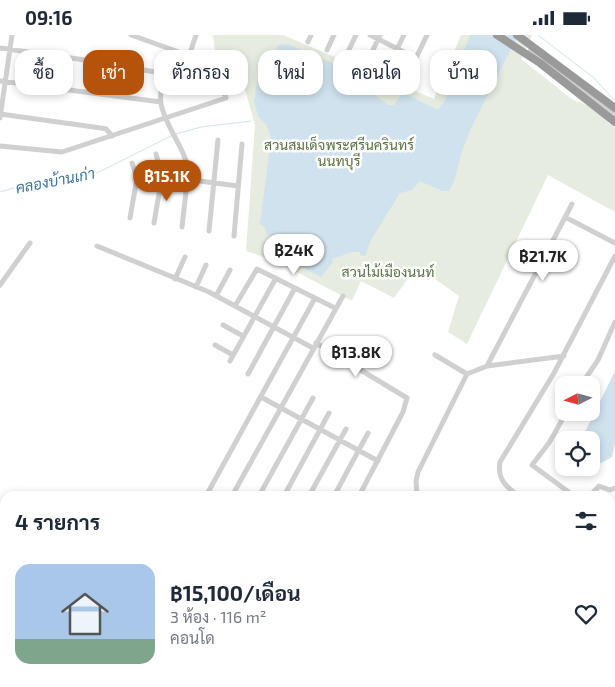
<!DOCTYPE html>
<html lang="th">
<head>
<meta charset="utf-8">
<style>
  :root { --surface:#fff; --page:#f2f2f3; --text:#1f2937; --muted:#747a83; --accent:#b45309 }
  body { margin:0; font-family:"Exo 2",Sarabun,sans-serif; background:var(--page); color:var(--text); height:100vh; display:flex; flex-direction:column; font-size:19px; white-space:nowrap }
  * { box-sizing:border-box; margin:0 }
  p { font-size:16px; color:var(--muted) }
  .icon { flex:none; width:28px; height:28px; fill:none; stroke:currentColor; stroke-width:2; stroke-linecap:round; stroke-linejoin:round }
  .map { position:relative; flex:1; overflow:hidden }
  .panel { position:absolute; left:0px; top:456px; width:615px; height:196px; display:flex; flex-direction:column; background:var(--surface); border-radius:15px 15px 0 0; box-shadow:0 2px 8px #0003 }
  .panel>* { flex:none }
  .guide { position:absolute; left:15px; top:15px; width:585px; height:45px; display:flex; gap:10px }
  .needle { width:32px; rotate:264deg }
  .fabs { position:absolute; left:555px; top:341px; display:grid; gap:10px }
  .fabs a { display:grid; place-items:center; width:45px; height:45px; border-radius:10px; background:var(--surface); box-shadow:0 2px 8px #0003; font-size:25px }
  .price { position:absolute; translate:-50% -42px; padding:0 11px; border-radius:18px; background:#fff; color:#222; font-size:16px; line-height:32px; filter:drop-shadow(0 1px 2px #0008) }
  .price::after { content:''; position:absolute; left:50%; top:30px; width:15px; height:11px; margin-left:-8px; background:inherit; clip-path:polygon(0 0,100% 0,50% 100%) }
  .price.current { background:var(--accent); color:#fff }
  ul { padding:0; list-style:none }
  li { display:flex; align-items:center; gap:15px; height:125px; padding:0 15px }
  li span { display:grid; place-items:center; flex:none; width:140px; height:100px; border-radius:15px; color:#555 }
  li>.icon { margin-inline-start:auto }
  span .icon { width:60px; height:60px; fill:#fffc; stroke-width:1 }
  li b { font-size:21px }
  h2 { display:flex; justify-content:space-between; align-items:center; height:60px; padding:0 15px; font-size:21px }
  .chip { padding:0 18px; border-radius:15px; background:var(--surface); box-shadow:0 2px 8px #0003; font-size:18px; line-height:45px }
  .chip.current { background:var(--accent); color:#fff }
  .status { display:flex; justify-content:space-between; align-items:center; height:35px; padding:0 25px; background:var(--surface); direction:ltr }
  .status svg { height:14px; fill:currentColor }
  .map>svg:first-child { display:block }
  .green { fill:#e6ecdf }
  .water { fill:#cfe2ee }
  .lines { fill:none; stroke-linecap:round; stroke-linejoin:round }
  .stream { stroke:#cfe2ee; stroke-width:1 }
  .minor { stroke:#d0d0d0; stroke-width:5 }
  .highway { stroke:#9a9a9a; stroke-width:8 }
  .labels { text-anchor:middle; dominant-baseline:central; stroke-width:5; stroke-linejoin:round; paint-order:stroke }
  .park-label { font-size:14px; fill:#56703f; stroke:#fff }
  .water-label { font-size:15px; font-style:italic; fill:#3f7597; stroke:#fff }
</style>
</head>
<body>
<div class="status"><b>09:16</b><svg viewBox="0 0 49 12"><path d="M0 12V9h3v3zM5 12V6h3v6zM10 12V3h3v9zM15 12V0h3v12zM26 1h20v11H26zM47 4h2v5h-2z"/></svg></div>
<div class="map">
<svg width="615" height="652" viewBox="0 0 615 652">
  <rect width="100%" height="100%" fill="#fff"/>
  <path class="green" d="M213 0H283L434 64 461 0H532L521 24 573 65 589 71 615 93V177L548 140 467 309 448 297 459 261 417 231 394 263 361 246 352 266 276 226 246 216 255 90 242 44 239 40H235L233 28 217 31Z"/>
  <path class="water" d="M470 0H518L471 93 461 119 455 144 449 156H442L420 146 412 155 400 158 371 205 365 221 360 220V217H352L332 224 333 227 321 242 279 220 275 215 274 202 266 199 265 192 260 189 271 103 267 91 258 81 254 66 258 43 269 32 278 10 287 9 375 46 376 61 388 70H394L401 60 406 59 438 75 444 67Z
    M615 336V408L612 422 601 428 591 430V405H581Z"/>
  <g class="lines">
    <path class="stream" d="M538 0 594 43 615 66
      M176 99 201 92 251 86
      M0 157 28 149 93 140 173 100
      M610 609 615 603
      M574 652 578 648"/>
    <path class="minor" d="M131 0 187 20 190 18 196 0
      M370 0 416 23 427 0
      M308 7 311 0
      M0 13 106 28 220 49 226 63 62 117 0 111
      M327 15 334 0
      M530 16 615 81
      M346 21 356 0
      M366 30 380 0
      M164 38C163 47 159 60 161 69 166 94 186 113 189 139
      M385 39 404 0
      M0 46 161 67
      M404 46 416 23
      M0 79 101 93 106 94 112 101
      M0 83 12 0
      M137 143 184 142
      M192 145 238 151
      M565 182 615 208
      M130 183 137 143 132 128
      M154 188 162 141 156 119
      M182 192 187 148
      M209 196 218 105
      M234 201 242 109
      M97 211 209 257 313 313
      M175 244 185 222
      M0 250 30 208
      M196 252 206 230
      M216 261 230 235
      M235 271 257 234 335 273
      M223 290 243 301
      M316 308 407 363 403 377 359 461
      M215 310 233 320
      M435 320 467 339
      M230 326 276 243
      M487 331 572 169
      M248 339 295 253
      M581 350 598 325 615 287
      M261 362 378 426
      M566 378 549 408 532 430 574 461
      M206 461 315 263
      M232 461 343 261
      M259 461 313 363
      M284 461 329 378
      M309 461 346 394
      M334 461 368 398
      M417 461 416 446 418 437 467 339 487 331 564 321
      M519 461C506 452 497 444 500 427L554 338 615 221
      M590 461 599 451 610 455 615 453
      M610 484 615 486
      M610 507 615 506
      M189 648 193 652
      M318 648 326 652
      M485 648 492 652
      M154 651V652
      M39 652 42 648
      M88 652 91 648
      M359 652 360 648
      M499 652 502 648"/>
    <path class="highway" d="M497 0 540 28 615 87
      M517 0 615 73"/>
  </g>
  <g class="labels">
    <g class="park-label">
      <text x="339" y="109">สวนสมเด็จพระศรีนครินทร์<tspan x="339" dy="16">นนทบุรี</tspan></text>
      <text x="388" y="236">สวนไม้เมืองนนท์</text>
    </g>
    <g class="water-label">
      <text transform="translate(55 145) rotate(-11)">คลองบ้านเก่า</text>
    </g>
  </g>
</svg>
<div class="fabs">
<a><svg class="needle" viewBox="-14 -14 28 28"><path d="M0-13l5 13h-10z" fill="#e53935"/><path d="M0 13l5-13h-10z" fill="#747a83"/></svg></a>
<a><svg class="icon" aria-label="locate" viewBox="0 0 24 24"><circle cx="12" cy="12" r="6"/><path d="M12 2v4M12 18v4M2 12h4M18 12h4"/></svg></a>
</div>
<b class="price current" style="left:167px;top:167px">฿15.1K</b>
<b class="price" style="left:294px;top:241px">฿24K</b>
<b class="price" style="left:543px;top:247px">฿21.7K</b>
<b class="price" style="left:356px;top:343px">฿13.8K</b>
<div class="guide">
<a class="chip">ซื้อ</a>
<a class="chip current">เช่า</a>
<a class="chip">ตัวกรอง</a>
<a class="chip">ใหม่</a>
<a class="chip">คอนโด</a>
<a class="chip">บ้าน</a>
</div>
<section class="panel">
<h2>4 รายการ<svg class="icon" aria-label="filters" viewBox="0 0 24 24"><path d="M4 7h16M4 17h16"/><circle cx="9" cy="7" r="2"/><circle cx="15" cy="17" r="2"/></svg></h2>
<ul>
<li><span style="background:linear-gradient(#a9c7e8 75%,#7fa58c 0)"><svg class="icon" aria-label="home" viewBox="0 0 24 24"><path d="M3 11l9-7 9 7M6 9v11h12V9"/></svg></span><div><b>฿15,100/เดือน</b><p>3 ห้อง · 116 m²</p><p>คอนโด</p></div><svg class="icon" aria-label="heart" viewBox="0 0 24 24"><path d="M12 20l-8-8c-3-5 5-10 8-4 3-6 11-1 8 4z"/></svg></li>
</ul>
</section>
</div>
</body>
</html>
